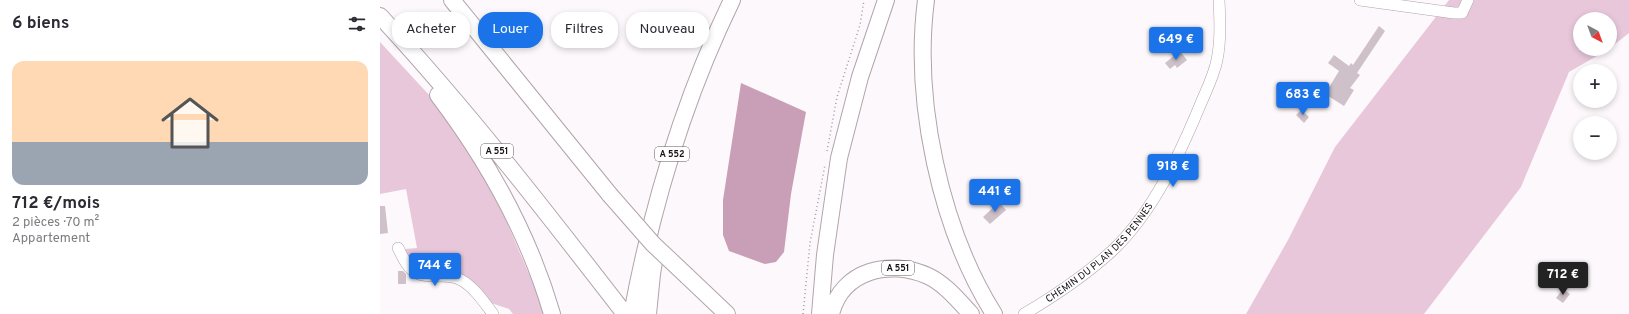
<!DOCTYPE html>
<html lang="fr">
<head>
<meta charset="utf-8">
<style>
  :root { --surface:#fff; --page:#f7f7f7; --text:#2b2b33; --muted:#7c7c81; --line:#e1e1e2; --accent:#1a73e8 }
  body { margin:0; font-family:Overpass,sans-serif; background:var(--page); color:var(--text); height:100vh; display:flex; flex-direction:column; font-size:15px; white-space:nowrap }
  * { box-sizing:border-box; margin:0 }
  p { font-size:13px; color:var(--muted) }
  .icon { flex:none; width:22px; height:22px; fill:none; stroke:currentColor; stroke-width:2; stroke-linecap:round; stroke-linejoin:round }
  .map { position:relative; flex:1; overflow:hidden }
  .details { display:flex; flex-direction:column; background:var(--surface); width:380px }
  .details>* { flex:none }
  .top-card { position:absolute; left:12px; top:12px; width:380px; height:36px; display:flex; gap:8px }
  .needle { width:26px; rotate:139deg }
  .fabs { position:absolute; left:1193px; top:12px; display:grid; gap:8px }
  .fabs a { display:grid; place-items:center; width:44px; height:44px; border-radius:50%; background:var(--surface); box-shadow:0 2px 6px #0003; font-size:20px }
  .price { position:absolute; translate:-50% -34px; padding:0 9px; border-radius:4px; background:var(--accent); color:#fff; font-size:13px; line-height:26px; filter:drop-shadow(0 1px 2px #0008) }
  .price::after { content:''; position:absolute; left:50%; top:24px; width:12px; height:9px; margin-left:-6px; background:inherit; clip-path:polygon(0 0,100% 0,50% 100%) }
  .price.selected { background:#222; color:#fff }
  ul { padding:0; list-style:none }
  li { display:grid; align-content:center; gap:8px; height:212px; padding:0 12px }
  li+li { border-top:1px solid var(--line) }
  li span { display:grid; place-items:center; height:124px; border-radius:12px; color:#555 }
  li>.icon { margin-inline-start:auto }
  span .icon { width:72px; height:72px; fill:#fffc; stroke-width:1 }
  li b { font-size:17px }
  h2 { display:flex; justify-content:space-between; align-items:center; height:48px; padding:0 12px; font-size:17px }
  .chip { padding:0 14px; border-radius:16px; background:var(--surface); box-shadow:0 2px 6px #0003; font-size:14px; line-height:36px }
  .chip.selected { background:var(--accent); color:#fff }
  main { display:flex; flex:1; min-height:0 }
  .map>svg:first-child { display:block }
  .green { fill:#e8c7db }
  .water { fill:#c89fb7 }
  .building { fill:#cec1c9 }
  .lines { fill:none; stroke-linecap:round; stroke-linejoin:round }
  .minor-casing { stroke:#b1a4ac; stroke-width:12 }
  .highway-casing { stroke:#b1a4ac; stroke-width:18 }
  .path { stroke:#a19c9f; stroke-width:1.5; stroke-dasharray:1 3; stroke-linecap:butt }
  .minor { stroke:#fff; stroke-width:11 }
  .highway { stroke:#fff; stroke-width:16 }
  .highway-bridge-casing { stroke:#b1a4ac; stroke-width:18; stroke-linecap:butt }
  .highway-bridge { stroke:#fff; stroke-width:16 }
  .labels { text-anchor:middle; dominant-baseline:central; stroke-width:3; stroke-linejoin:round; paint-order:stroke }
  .shield { fill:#fff; stroke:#5d595b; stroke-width:1 }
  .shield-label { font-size:9px; font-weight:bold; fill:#171215 }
  .street-label { font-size:10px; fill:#171215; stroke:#fff }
</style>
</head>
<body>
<main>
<section class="details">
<h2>6 biens<svg class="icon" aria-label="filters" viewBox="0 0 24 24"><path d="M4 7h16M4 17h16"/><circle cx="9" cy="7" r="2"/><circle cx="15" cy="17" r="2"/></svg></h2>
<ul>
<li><span style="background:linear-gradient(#ffd9b3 65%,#9aa5b1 0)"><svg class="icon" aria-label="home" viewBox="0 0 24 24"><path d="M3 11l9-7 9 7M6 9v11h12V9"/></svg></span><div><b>712 €/mois</b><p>2 pièces · 70 m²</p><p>Appartement</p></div></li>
</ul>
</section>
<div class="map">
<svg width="1249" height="314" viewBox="0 0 1249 314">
  <rect width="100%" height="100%" fill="#fdf8fb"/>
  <path class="green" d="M1069 0H1249V33L1230 48V19H1200V49H1229L1189 72 1141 187 1044 314H866L908 240 955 147Z
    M0 42 63 110 99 168 122 211 166 314H133L129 309 108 302 90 283 44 273 28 261 25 249 37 248 26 189 0 194Z"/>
  <path class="water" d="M361 83 426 112 411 194 404 252 396 262 385 264 349 251 343 235V200Z"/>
  <path class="building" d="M999 26 1005 31 977 73 980 75 970 88 974 90 964 106 945 94 959 71 948 63 954 55 969 66 971 63 973 65Z
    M800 51 807 60 797 68 795 65 790 69 785 63Z
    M921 110 929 117 924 123 916 115Z
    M619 202 626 210 610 224 603 217Z
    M0 206H5L8 233 0 234Z
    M18 271H23L26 274V284H18Z
    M1183 289 1190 294 1183 303 1176 298Z"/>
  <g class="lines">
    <g class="minor-casing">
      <g id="minor">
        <path d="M980 0 1074 13H1082L1088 0"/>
        <path d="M18 248C22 255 25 264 31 269 44 282 66 271 81 280 94 287 104 302 113 314"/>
        <path id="s1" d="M644 314C676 295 706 275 733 250 773 212 800 154 821 103 827 89 834 75 837 60 841 40 840 20 839 0"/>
      </g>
    </g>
    <g class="highway-casing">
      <path id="highway" d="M72 0 230 195
        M546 0C533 100 560 228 614 314
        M0 16C88 111 166 212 245 314
        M58 95C108 161 149 235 172 314
        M307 276 347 314
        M252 314C272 206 304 99 352 0
        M268 314 272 274 275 255
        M440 314 445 255 459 158 480 77 506 0
        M451 314C462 270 510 259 548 276 565 284 578 300 591 314"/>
    </g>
    <path class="path" d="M447 151 457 97 480 25 484 0
      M423 314 430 243 445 165"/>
    <use href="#minor" class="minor"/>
    <use href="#highway" class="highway"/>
    <g class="highway-bridge-casing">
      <path id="highway-bridge" d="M230 195 273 244 307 276"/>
    </g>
    <use href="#highway-bridge" class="highway-bridge"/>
  </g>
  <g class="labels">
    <g class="shield">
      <rect x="101" y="144" width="32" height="14" rx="3"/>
      <rect x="275" y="147" width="34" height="14" rx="3"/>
      <rect x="502" y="261" width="32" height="14" rx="3"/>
    </g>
    <g class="shield-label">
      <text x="117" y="151">A 551</text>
      <text x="292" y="154">A 552</text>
      <text x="518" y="268">A 551</text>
    </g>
    <g class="street-label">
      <text stroke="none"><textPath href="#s1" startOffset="98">CHEMIN DU PLAN DES PENNES</textPath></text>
    </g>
  </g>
</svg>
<div class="fabs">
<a><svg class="needle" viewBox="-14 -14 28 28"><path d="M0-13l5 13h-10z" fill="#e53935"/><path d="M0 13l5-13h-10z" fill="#7c7c81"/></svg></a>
<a>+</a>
<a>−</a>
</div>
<b class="price" style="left:796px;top:61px">649 €</b>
<b class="price" style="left:923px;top:116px">683 €</b>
<b class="price" style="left:793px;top:188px">918 €</b>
<b class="price" style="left:615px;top:213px">441 €</b>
<b class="price" style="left:55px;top:287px">744 €</b>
<b class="price selected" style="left:1183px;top:296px">712 €</b>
<div class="top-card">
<a class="chip">Acheter</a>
<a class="chip selected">Louer</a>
<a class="chip">Filtres</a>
<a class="chip">Nouveau</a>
</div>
</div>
</main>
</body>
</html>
